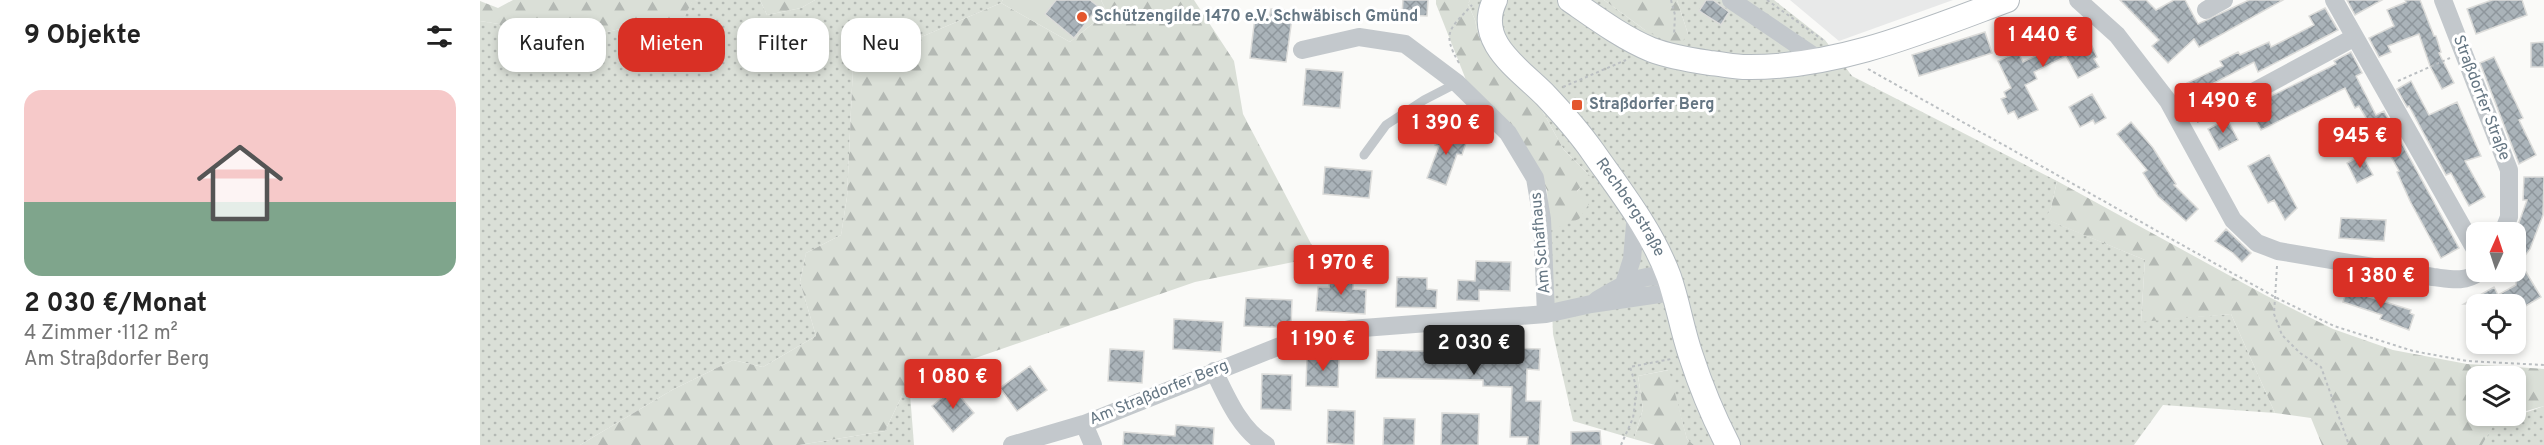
<!DOCTYPE html>
<html lang="de">
<head>
<meta charset="utf-8">
<style>
  :root { --surface:#fff; --page:#f6f6f6; --text:#222; --muted:#767676; --accent:#d93025 }
  body { margin:0; font-family:Overpass,sans-serif; background:var(--page); color:var(--text); height:100vh; display:flex; flex-direction:column; font-size:22px; white-space:nowrap }
  * { box-sizing:border-box; margin:0 }
  p { font-size:20px; color:var(--muted) }
  .icon { flex:none; width:33px; height:33px; fill:none; stroke:currentColor; stroke-width:2; stroke-linecap:round; stroke-linejoin:round }
  .map { position:relative; flex:1; overflow:hidden }
  .panel { display:flex; flex-direction:column; background:var(--surface); width:480px }
  .panel>* { flex:none }
  .hud { position:absolute; left:18px; top:18px; width:570px; height:54px; display:flex; gap:12px }
  .needle { width:39px; rotate:3deg }
  .controls { position:absolute; left:1986px; top:222px; display:grid; gap:12px }
  .controls a { display:grid; place-items:center; width:60px; height:60px; border-radius:12px; background:var(--surface); box-shadow:0 3px 9px #0003; font-size:30px }
  .price { position:absolute; translate:-50% -51px; padding:0 14px; border-radius:6px; background:var(--accent); color:#fff; font-size:20px; line-height:39px; filter:drop-shadow(0 2px 3px #0008) }
  .price::after { content:''; position:absolute; left:50%; top:36px; width:18px; height:14px; margin-left:-9px; background:inherit; clip-path:polygon(0 0,100% 0,50% 100%) }
  .price.active { background:#222; color:#fff }
  ul { padding:0; list-style:none }
  li { display:grid; align-content:center; gap:12px; height:318px; padding:0 24px }
  li span { display:grid; place-items:center; height:186px; border-radius:18px; color:#555 }
  li>.icon { margin-inline-start:auto }
  span .icon { width:108px; height:108px; fill:#fffc; stroke-width:1 }
  li b { font-size:26px }
  h2 { display:flex; justify-content:space-between; align-items:center; height:72px; padding:0 24px; font-size:26px }
  .pill { padding:0 21px; border-radius:18px; background:var(--surface); box-shadow:0 3px 9px #0003; font-size:21px; line-height:54px }
  .pill.active { background:var(--accent); color:#fff }
  main { display:flex; flex:1; min-height:0 }
  .map>svg:first-child { display:block }
  .built { fill:#e8e9e9 }
  .grass { fill:url(#grass-dots) }
  .forest { fill:url(#forest-firs) }
  .pitch { fill:#dadfd7 }
  .building { fill:url(#building-cross-hatch); stroke:#dcdcda; stroke-width:1.5 }
  .lines { fill:none; stroke-linecap:round; stroke-linejoin:round }
  .secondary-casing { stroke:#b3babf; stroke-width:26 }
  .path { stroke:#bbbfc2; stroke-width:2; stroke-dasharray:3 3; stroke-linecap:butt }
  .service { stroke:#c3c8cc; stroke-width:9 }
  .minor { stroke:#c3c8cc; stroke-width:18 }
  .secondary { stroke:#fff; stroke-width:24 }
  .poi-dot { fill:#e4572e; stroke:#fff; stroke-width:2 }
  .labels { text-anchor:middle; dominant-baseline:central; stroke-width:6; stroke-linejoin:round; paint-order:stroke }
  .poi-label { font-size:16px; font-weight:bold; fill:#657683; stroke:#fff; text-anchor:start }
  .street-label { font-size:16px; fill:#657683; stroke:#fff }
</style>
</head>
<body>
<main>
<section class="panel">
<h2>9 Objekte<svg class="icon" aria-label="filters" viewBox="0 0 24 24"><path d="M4 7h16M4 17h16"/><circle cx="9" cy="7" r="2"/><circle cx="15" cy="17" r="2"/></svg></h2>
<ul>
<li><span style="background:linear-gradient(#f6c9c9 60%,#7fa58c 0)"><svg class="icon" aria-label="home" viewBox="0 0 24 24"><path d="M3 11l9-7 9 7M6 9v11h12V9"/></svg></span><div><b>2 030 €/Monat</b><p>4 Zimmer · 112 m²</p><p>Am Straßdorfer Berg</p></div></li>
</ul>
</section>
<div class="map">
<svg width="2064" height="445" viewBox="0 0 2064 445">
  <defs>
    <pattern id="grass-dots" width="8" height="8" patternUnits="userSpaceOnUse" patternTransform="scale(1.5)"><rect width="8" height="8" fill="#dadfd7"/><path d="M2 2h.1M6 6h.1" fill="none" stroke="#b4b9b4" stroke-width="1.8" stroke-linecap="round"/></pattern>
    <pattern id="forest-firs" width="22" height="20" patternUnits="userSpaceOnUse" patternTransform="scale(1.5)"><rect width="22" height="20" fill="#dadfd7"/><path d="M5 1l3.5 6h-7zM16 11l3.5 6h-7z" fill="#b4b9b4"/></pattern>
    <pattern id="building-cross-hatch" width="8" height="8" patternUnits="userSpaceOnUse" patternTransform="scale(1.5)"><rect width="8" height="8" fill="#aab3b9"/><path d="M0 0l8 8M0 8l8-8" fill="none" stroke="#8e969c"/></pattern>
  </defs>
  <rect width="100%" height="100%" fill="#fafaf8"/>
  <path class="built" d="M1310 0H1473L1359 41Z"/>
  <path class="grass" d="M218 0H280L287 15 321 8 335 0H523L521 3 373 66 367 197 361 235 326 253 320 282 336 336 283 367 253 360 192 390 100 445H0V21L19 24 38 57 101 38 175 21 200 25 212 1Z
    M990 0H1124L1165 30 1208 34 1197 0H1294L1345 40 1372 76 1577 181 1571 208 1566 219 1665 260 1661 321 1751 314 1795 413 1683 405 1654 445H1214L1207 439 1188 370 1158 376 1163 409 1154 439 1093 421 1073 334 1069 231 1109 175 1084 150 1059 105 1010 57 998 35 995 20 988 4Z
    M429 381 434 445H319L405 431Z
    M2064 406V445H2002L2017 418 2036 416Z"/>
  <path class="forest" d="M33 0H218L212 2 200 25 175 21 101 38 38 57 19 24 0 21V1L18 8Z
    M280 0H335L321 8 287 15Z
    M621 0H714L754 61 763 114 838 257 715 282 429 381 405 431 319 445H100L192 390 253 360 283 367 336 336 320 282 326 253 361 235 367 197 373 66 521 3 590 42 627 12Z
    M956 0H990L988 4 995 20 998 35 1010 57 1059 105 1084 150 1110 176 1097 191 1109 204 1099 219 1069 231 1067 190 1036 132 986 80 956 4Z
    M1124 0H1197L1208 34 1199 46 1165 30Z
    M1577 181 1785 295 1853 329 1913 350 1987 364 2064 369V406L2036 414V376H1996V416H2028L2017 419 2002 445H1842L1831 418 1795 413 1751 314 1661 322 1665 260 1565 219 1571 208Z
    M1189 370 1207 439 1214 445H1175L1154 439 1163 409 1158 376Z"/>
  <path class="pitch" d="M523 0H621L627 12 590 42 521 3Z"/>
  <path class="building" d="M576 0H610L619 7 594 38 565 14Z
    M923 0H948L947 16 922 15Z
    M1226 0H1233L1249 12 1241 25 1219 11Z
    M1640 0H1666L1676 10 1694 0H1705L1718 24 1769 0H1803L1719 47 1714 39 1688 63 1672 46 1679 40Z
    M1867 0H1902L1875 15Z
    M1925 0H1940L1954 36H1956L1961 52 1959 53 1974 83 1962 89 1950 66 1939 34 1908 46 1911 52 1899 57 1889 38 1914 26 1907 10 1926 2Z
    M2012 0H2042L2047 15 1996 34 1987 9Z
    M1845 8 1858 30 1778 72 1774 62 1730 85 1734 94 1716 102 1707 83 1743 66 1740 61 1758 52 1760 55 1789 42 1791 47 1834 25 1829 16Z
    M791 9 813 11 806 62 770 58 775 17 789 19Z
    M1583 25 1593 44 1602 39 1605 45 1610 42 1617 57 1614 59 1619 67 1598 78 1586 56 1554 72 1557 79 1545 85 1558 110 1538 119 1534 111 1528 114 1521 99 1526 97 1524 92 1531 88 1518 61 1538 52 1543 62 1566 51 1562 44 1567 41 1562 32 1573 26 1575 29Z
    M1505 32 1512 53 1439 76 1432 55Z
    M2064 42V67H2051V43Z
    M1871 52 1882 73 1876 76 1896 115 1904 111 1979 248 1961 258 1930 201 1917 172 1919 171 1900 137 1898 138 1879 106 1875 108 1865 88 1781 130 1769 107 1856 64 1854 61Z
    M2014 57 2043 118 2039 120 2056 155 2039 164 2000 63Z
    M826 69 863 72 860 108 823 105Z
    M1931 81 1949 115 1977 102 2001 156 1985 161 2005 197 1989 206 1971 173 1966 175 1929 106 1927 107 1917 89Z
    M1612 94 1626 118 1615 124 1613 120 1600 127 1589 107Z
    M1747 119 1758 140 1739 150 1728 129Z
    M1651 122 1673 148 1696 184 1694 185 1718 209 1706 221 1678 196 1663 173 1667 170 1637 134Z
    M960 130 987 140 982 155 977 154 966 185 947 178 959 146 955 145Z
    M1789 155 1817 208 1805 220 1794 200 1788 203 1768 166Z
    M1882 155 1893 175 1877 183 1867 163Z
    M845 167 892 171 889 198 843 194Z
    M2044 177H2064L2063 215 2050 249 2040 262 2061 297 2037 311 2036 304H1984L2014 287 2018 295 2036 285V231L2047 200H2043Z
    M1861 218 1906 220 1904 241 1859 238Z
    M1746 229 1771 253 1762 262 1753 253 1735 241Z
    M996 261 1031 262 1030 291 999 290V301L977 300 978 280 995 281Z
    M850 273 873 274V289L886 290 885 314 836 311 838 287H849Z
    M917 277 947 278V289L957 290 956 308 916 307Z
    M1867 290 1931 310 1930 313 1934 315 1929 330 1900 319 1902 315 1863 302Z
    M766 298 812 300 811 328 764 326Z
    M694 319 743 322 741 352 693 349Z
    M1004 347 1060 349 1059 370 1047 369 1046 401H1061L1059 445H1047L1048 437H1030L1032 387 1003 386V380L896 378 897 350 946 351V348L1004 350Z
    M630 349 664 351 662 383 628 381Z
    M827 357 859 358 858 387 826 386Z
    M550 366 567 390 537 411 520 388Z
    M782 374 812 375 811 410 781 409Z
    M473 388 494 413 473 432 452 406Z
    M848 410 875 411 874 445 847 443Z
    M962 413 999 414 998 445H961Z
    M904 418 935 419 934 445H903Z
    M696 425 734 428 733 445H643L644 432 695 436Z
    M1120 431 1121 445H1091V432Z"/>
  <g class="lines">
    <g class="secondary-casing">
      <g id="secondary">
        <path id="s1" d="M1015 0C994 42 1041 70 1066 96 1083 114 1099 132 1113 152 1141 192 1172 231 1189 277 1198 303 1202 330 1211 356 1221 387 1233 416 1248 445"/>
        <path d="M1090 0C1116 18 1143 38 1172 50 1191 57 1211 60 1230 63 1242 64 1255 67 1267 67 1357 68 1444 31 1527 0"/>
      </g>
    </g>
    <path class="path" d="M1191 0 1195 15 1194 35
      M1287 0 1343 40
      M979 63C961 32 970 29 992 5
      M1388 69 1795 297 1854 326 1933 351 1987 361 2064 365
      M1918 81 1970 58
      M1083 87 1146 60
      M1717 122 1736 112
      M1797 266 1794 314 1802 335 1820 353 1841 367 1869 445
      M1141 445 1153 418 1157 389 1150 367 1191 359"/>
    <path class="service" d="M884 155 906 125 944 100 977 83"/>
    <path class="minor" d="M1251 0 1341 61
      M1598 0 1637 35 1688 101 1753 220 1777 243 1798 251 1953 277C1970 279 1985 283 1999 272
      M1854 0 1996 251
      M1963 0 2029 170V217L2023 232
      M1726 10 1744 0
      M822 50 879 37 925 44 977 83 1028 133 1055 178 1062 219 1066 314
      M1749 105 1875 37
      M1144 284 1152 259 1156 213
      M1117 300C1141 286 1161 272 1189 277
      M734 371C747 398 760 429 786 445
      M604 424 613 445
      M532 445 604 424 810 342 870 329 1066 314 1111 304 1193 292"/>
    <use href="#secondary" class="secondary"/>
  </g>
  <g class="poi-dot">
    <circle cx="602" cy="17" r="6"/>
    <rect x="1091" y="99" width="12" height="12" rx="3"/>
  </g>
  <g class="labels">
    <g class="poi-label">
      <text x="614" y="17">Schützengilde 1470 e.V. Schwäbisch Gmünd</text>
      <text x="1109" y="105">Straßdorfer Berg</text>
    </g>
    <g class="street-label">
      <text transform="translate(2001 98) rotate(69)">Straßdorfer Straße</text>
      <text stroke="none"><textPath href="#s1" startOffset="258">Rechbergstraße</textPath></text>
      <text transform="translate(1061 243) rotate(-95)">Am Schafhaus</text>
      <text transform="translate(679 393) rotate(-22)">Am Straßdorfer Berg</text>
    </g>
  </g>
</svg>
<div class="controls">
<a><svg class="needle" viewBox="-14 -14 28 28"><path d="M0-13l5 13h-10z" fill="#e53935"/><path d="M0 13l5-13h-10z" fill="#767676"/></svg></a>
<a><svg class="icon" aria-label="locate" viewBox="0 0 24 24"><circle cx="12" cy="12" r="6"/><path d="M12 2v4M12 18v4M2 12h4M18 12h4"/></svg></a>
<a><svg class="icon" aria-label="layers" viewBox="0 0 24 24"><path d="M12 4l9 5-9 5-9-5zM3 14l9 5 9-5"/></svg></a>
</div>
<b class="price" style="left:1563px;top:68px">1 440 €</b>
<b class="price" style="left:1743px;top:134px">1 490 €</b>
<b class="price" style="left:966px;top:156px">1 390 €</b>
<b class="price" style="left:1880px;top:169px">945 €</b>
<b class="price" style="left:861px;top:296px">1 970 €</b>
<b class="price" style="left:1901px;top:309px">1 380 €</b>
<b class="price" style="left:843px;top:372px">1 190 €</b>
<b class="price active" style="left:994px;top:376px">2 030 €</b>
<b class="price" style="left:473px;top:410px">1 080 €</b>
<div class="hud">
<a class="pill">Kaufen</a>
<a class="pill active">Mieten</a>
<a class="pill">Filter</a>
<a class="pill">Neu</a>
</div>
</div>
</main>
</body>
</html>
